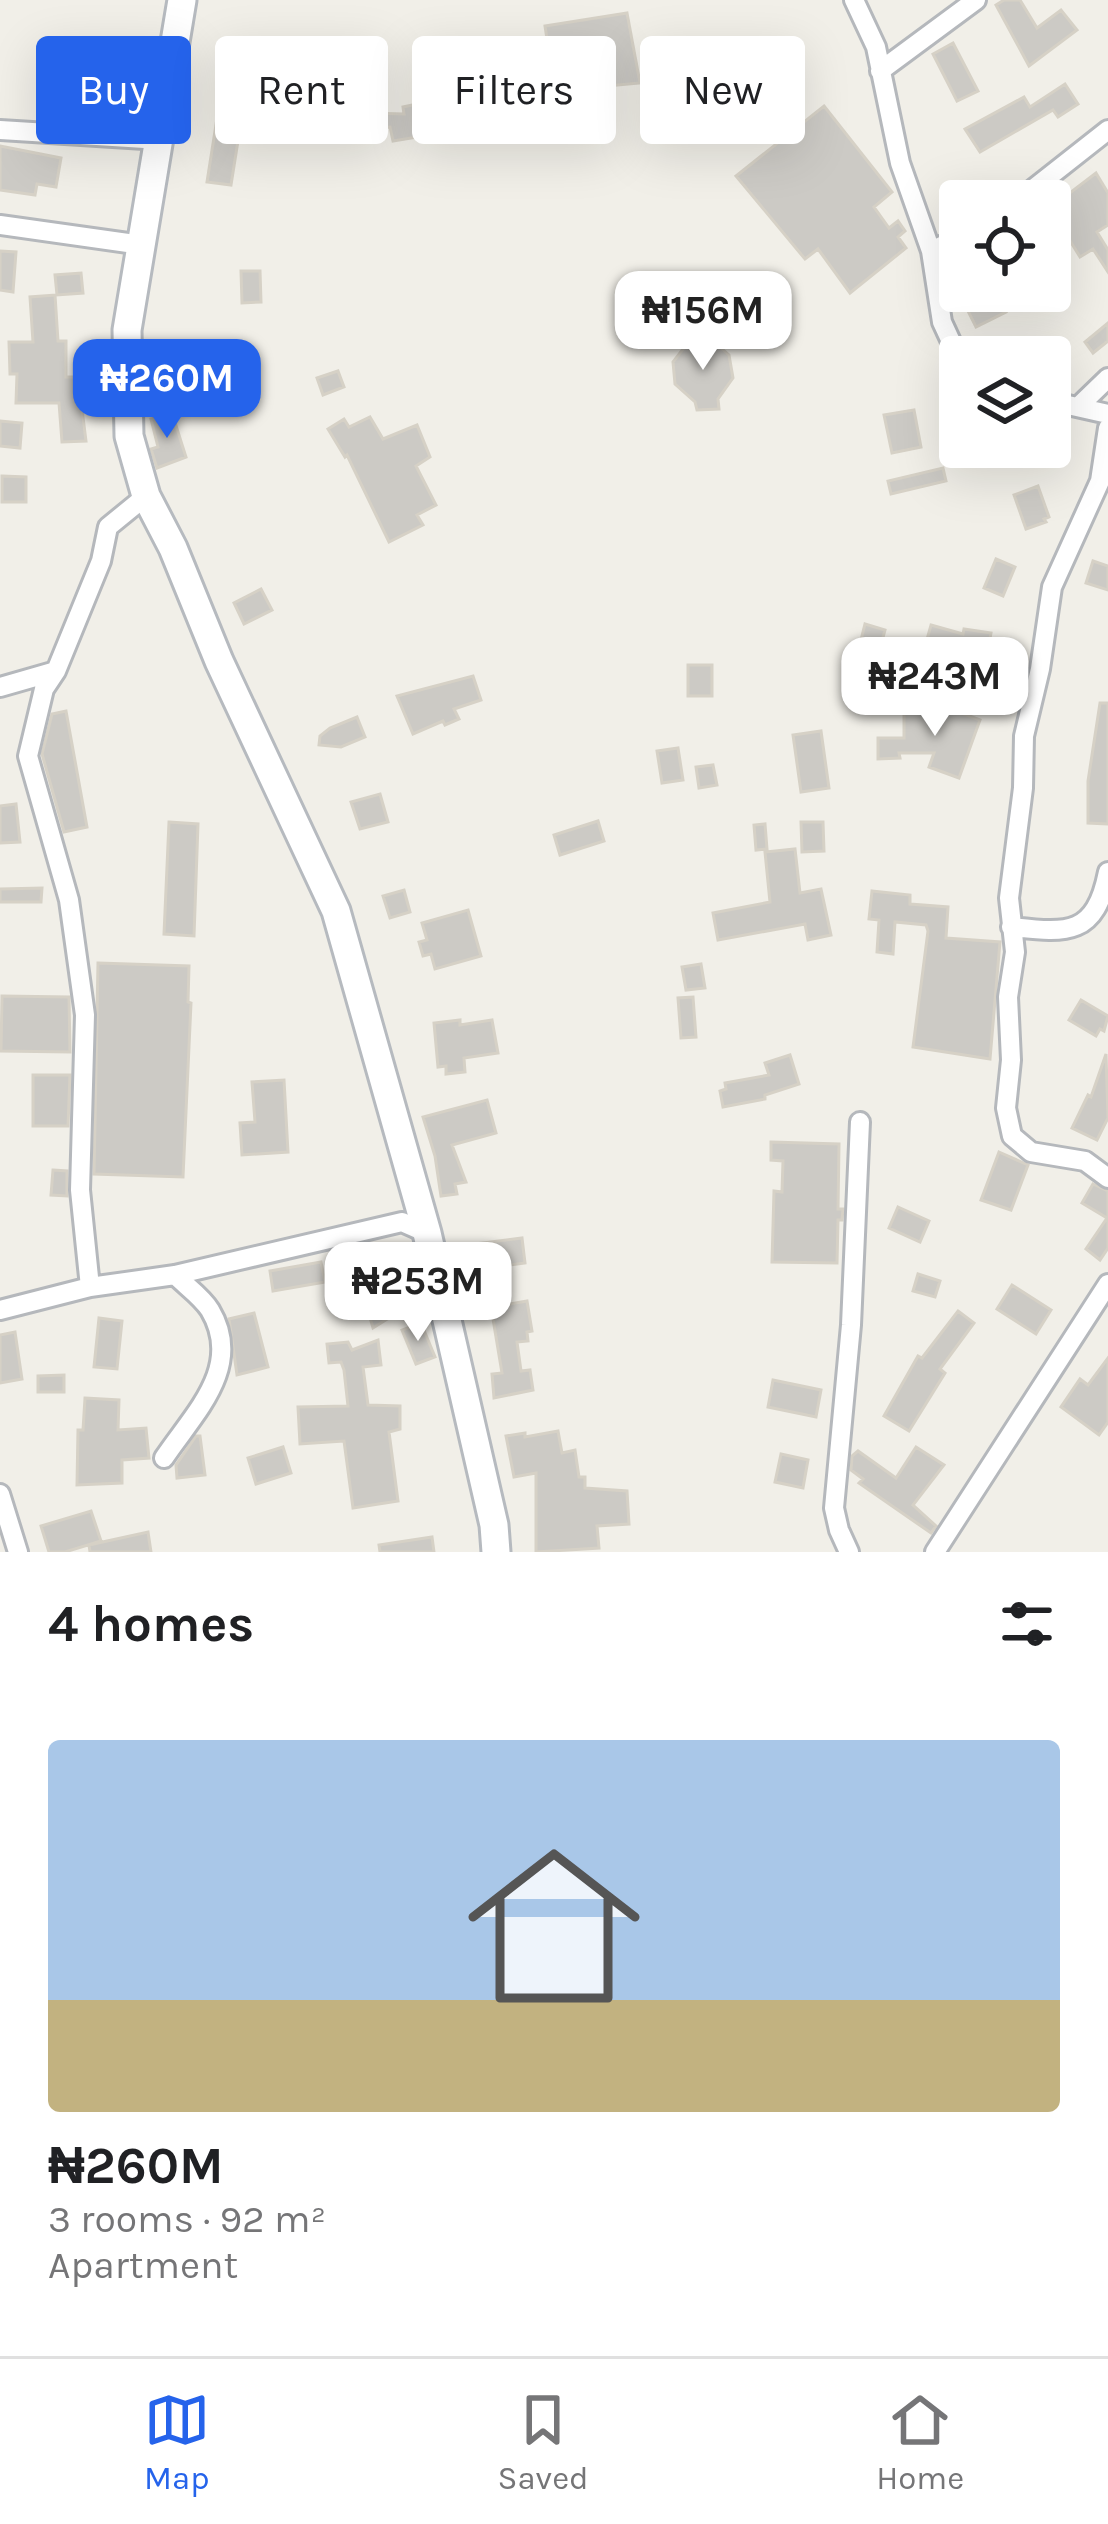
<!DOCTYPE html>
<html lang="en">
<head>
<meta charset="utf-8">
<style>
  :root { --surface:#fff; --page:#f2f2f2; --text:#202124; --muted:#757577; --line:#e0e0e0; --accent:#2563eb }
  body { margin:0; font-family:Karla,sans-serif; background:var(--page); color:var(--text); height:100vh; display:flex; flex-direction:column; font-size:45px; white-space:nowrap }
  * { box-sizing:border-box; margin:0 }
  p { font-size:39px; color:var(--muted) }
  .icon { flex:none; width:66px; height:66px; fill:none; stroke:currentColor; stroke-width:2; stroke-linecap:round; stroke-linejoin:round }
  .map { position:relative; height:1552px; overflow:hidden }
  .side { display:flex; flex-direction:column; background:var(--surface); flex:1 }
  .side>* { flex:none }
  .banner { position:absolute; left:36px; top:36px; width:1038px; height:108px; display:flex; gap:24px }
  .buttons { position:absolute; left:939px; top:180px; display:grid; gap:24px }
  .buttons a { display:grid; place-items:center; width:132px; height:132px; border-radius:12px; background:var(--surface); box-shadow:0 12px 48px #0002; font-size:60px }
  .price { position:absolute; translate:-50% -102px; padding:0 27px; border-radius:24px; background:#fff; color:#222; font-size:39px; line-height:78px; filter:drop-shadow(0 3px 6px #0008) }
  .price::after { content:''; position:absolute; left:50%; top:72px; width:36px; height:27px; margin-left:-18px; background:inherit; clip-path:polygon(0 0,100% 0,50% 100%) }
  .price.current { background:var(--accent); color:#fff }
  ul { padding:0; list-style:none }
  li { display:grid; align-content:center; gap:24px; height:636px; padding:0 48px }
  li+li { border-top:3px solid var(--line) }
  li span { display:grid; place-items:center; height:372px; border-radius:12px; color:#555 }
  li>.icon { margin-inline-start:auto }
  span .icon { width:216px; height:216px; fill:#fffc; stroke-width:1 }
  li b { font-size:51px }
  h2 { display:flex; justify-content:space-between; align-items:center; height:144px; padding:0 48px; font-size:51px }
  .chip { padding:0 42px; border-radius:12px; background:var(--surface); box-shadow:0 12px 48px #0002; font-size:42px; line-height:108px }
  .chip.current { background:var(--accent); color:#fff }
  .menu { display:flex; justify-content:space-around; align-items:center; height:168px; border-top:3px solid var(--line); background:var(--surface); font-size:33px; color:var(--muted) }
  .menu a { display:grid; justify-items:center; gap:6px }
  .menu .current { color:var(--accent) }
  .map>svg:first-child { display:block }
  .building { fill:#cccac5; stroke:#d6d1c6; stroke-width:3 }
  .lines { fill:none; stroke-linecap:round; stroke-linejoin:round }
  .street-casing { stroke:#b5b8bc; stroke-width:24 }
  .secondary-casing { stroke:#b6babf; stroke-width:33 }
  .street { stroke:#fff; stroke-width:18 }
  .secondary { stroke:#fff; stroke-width:27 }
</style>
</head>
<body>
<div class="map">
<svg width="1108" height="1552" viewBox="0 0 1108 1552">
  <rect width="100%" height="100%" fill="#f1efe8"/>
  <path class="building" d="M1004 0H1020L1037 28 1061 10 1077 30 1029 66 996 5Z
    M627 13 640 83 565 90 562 71 552 72 545 26Z
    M362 43 365 61 348 65 344 46Z
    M953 43 978 91 957 101 933 54Z
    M223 80 247 84 231 185 207 182Z
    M1065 84 1078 104 1058 117 1053 110 980 152 965 129 1024 97 1030 107Z
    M417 104 423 136 393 141 390 127 371 128 370 113 404 114 403 107Z
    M824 106 892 192 874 207 889 228 898 221 905 231 898 237 906 248 850 293 818 249 805 259 736 176Z
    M0 146 61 158 56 187 37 184 35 195 0 190Z
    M1096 173 1108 193V225L1097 232 1108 250V272L1093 249 1080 257 1050 208Z
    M0 251 16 252 13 292 0 290Z
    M241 271H260L261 302 242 303Z
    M81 273 83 293 57 295 55 275Z
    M965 291H996L1006 312 976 327 964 303 971 300Z
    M55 295 58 341H66V377H78L86 441 62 442 59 403H16L17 374H10L9 342H33L30 297Z
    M1108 323V341L1093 353 1085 342Z
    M712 340 729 355 733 378 718 399 719 409 697 410 695 402 675 384 673 362 687 344Z
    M338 371 344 387 323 395 317 378Z
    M225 375 229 401 168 411 164 386Z
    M914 410 921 447 892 453 884 415Z
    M172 413 186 457 157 468 151 449 158 447 151 419Z
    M370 417 383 439 417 425 430 457 416 466 436 505 417 515 423 525 389 542 347 455 345 457 328 429 344 419 349 427Z
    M0 421 22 423 20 448 0 446Z
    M943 468 946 481 891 494 888 481Z
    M2 476 26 477V502H2Z
    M1038 486 1049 517 1044 519 1046 522 1026 529 1014 495Z
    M996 559 1015 567 1003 596 984 588Z
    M1093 561 1108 566V590L1086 583Z
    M261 589 272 610 244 624 234 603Z
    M865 624 885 630 880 649 860 644Z
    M931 625 963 634 964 629 991 633 984 672 943 665 941 674 919 668Z
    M688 665H712V696H688Z
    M473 676 481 700 454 709 459 719 445 725 443 721 413 734 397 696Z
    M1100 703H1108V824L1088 823V781Z
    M943 706 980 720 959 778 929 767 934 753H899L900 758 878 759V738H904V713H940Z
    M66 711 87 827 64 832 42 754 52 714Z
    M357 717 365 737 341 747 319 745 320 736 330 728Z
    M821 731 829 788 801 792 793 735Z
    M678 748 683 780 662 783 657 751Z
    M713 765 717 785 699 788 696 767Z
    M380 794 388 822 360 829 351 802Z
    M16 804 20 842 0 843V806Z
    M598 821 604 841 560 855 554 835Z
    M169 822 198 824 194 936 164 934Z
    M801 822H823L824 851 802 852Z
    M765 824 767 849 756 850 754 825Z
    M795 849 800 893 821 889 831 935 808 940 805 924 718 940 713 913 770 902 765 852Z
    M42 888 41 902H0V889Z
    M404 890 410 912 390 918 383 896Z
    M872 891 910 895V904L948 907 946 938 1000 942 990 1059 913 1047 928 931 926 925 895 922 893 954 877 952 879 920 869 919Z
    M468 910 481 956 435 969 431 954 423 956 419 942 427 940 422 923Z
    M98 963 189 966 188 1002 191 1003 183 1177 94 1174Z
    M701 964 705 988 686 990 682 967Z
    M2 996 69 997 70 1052 1 1051Z
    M693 997 696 1037 681 1038 678 998Z
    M1081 1000 1108 1016 1104 1031 1100 1029 1096 1036 1069 1020Z
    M460 1020V1025L492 1020 498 1053 464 1058 465 1072 446 1074V1066L438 1067 434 1023Z
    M1106 1054 1108 1118 1097 1140 1072 1128 1088 1095 1091 1097Z
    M790 1055 799 1084 765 1095V1099L723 1107 720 1091 726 1089 725 1083 769 1075 765 1063Z
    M33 1075H70L68 1126H33Z
    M284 1080 288 1152 242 1155 240 1123 255 1122 252 1082Z
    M487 1100 496 1133 452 1145 466 1182 455 1184 457 1194 441 1196 435 1156 423 1117Z
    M771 1142 839 1144 838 1209H843L842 1220H838L837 1263 772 1262 774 1191 782 1192 783 1161 771 1160Z
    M999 1152 1028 1165 1011 1210 981 1200Z
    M53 1170 67 1171V1196L51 1195Z
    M1093 1184 1108 1191V1248L1100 1260 1086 1249 1107 1218 1082 1203Z
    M898 1207 929 1221 920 1242 889 1228Z
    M522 1238 525 1263 470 1270 467 1245Z
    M391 1245 396 1267 404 1265 411 1285 400 1289 402 1298 395 1299 380 1259 374 1260 371 1248Z
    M321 1262 325 1282 273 1291 270 1271Z
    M918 1274 940 1281 935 1297 913 1291Z
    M1012 1285 1051 1310 1036 1334 997 1309Z
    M385 1290 392 1316 373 1328 364 1297Z
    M527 1301 532 1331 527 1332 528 1341 517 1342 521 1371 530 1370 533 1390 494 1398 492 1374 502 1373 491 1307Z
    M958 1311 974 1323 940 1369 945 1373 909 1431 884 1416 918 1356 922 1358Z
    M254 1313 268 1367 237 1375 229 1319Z
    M99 1318 122 1321 117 1369 94 1367Z
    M421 1323 435 1357 416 1364 402 1330Z
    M15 1332 22 1379 0 1383V1335Z
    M378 1340 381 1365 363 1367 368 1405 400 1406V1429L389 1432 398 1501 353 1508 344 1441 300 1444 298 1407 348 1406 344 1370 341 1362 329 1363 327 1344 348 1342 352 1350Z
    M1108 1358V1422L1099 1435 1061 1407 1080 1379 1088 1385Z
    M64 1375V1392H38V1376Z
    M773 1380 821 1390 816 1417 768 1407Z
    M85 1398 119 1400 118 1430 146 1428 149 1458 122 1460V1483L77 1485 78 1430H83Z
    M558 1431 562 1453 575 1450 579 1477H585V1488L627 1491 629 1524 597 1526 599 1548 536 1552V1473L514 1477 506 1436 525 1433V1437Z
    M196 1436H200L205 1475 177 1478 176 1465Z
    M283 1447 291 1473 256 1484 248 1458Z
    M916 1447 944 1465 913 1505 936 1526 931 1533 859 1483 863 1479 851 1470 852 1456 858 1451 896 1478Z
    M781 1454 808 1460 803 1488 775 1482Z
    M91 1511 101 1541 65 1552H49L41 1526Z
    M148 1532 151 1552H90L89 1545Z
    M432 1537 434 1552H380L379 1545Z"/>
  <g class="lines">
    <g class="street-casing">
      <path id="street" d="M854 0 876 47 900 163 931 251 942 322 960 361
        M880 71 976 0
        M0 130 161 140
        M1018 201 1108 130
        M0 225 142 245
        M931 251 960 237
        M1050 401 1108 414
        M1080 405 1108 378
        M1108 428 1100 481 1052 587 1040 669 1024 736 1023 788 1009 898 1015 952 1008 997 1011 1060 1006 1108 1012 1136 1031 1152 1085 1161 1108 1178
        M0 687 56 671
        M1011 927C1067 933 1095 937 1108 872
        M90 1287 80 1190 85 1015 69 900 28 756 44 689 56 671 101 561 108 527 146 496
        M0 1310 90 1287 175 1275 402 1222 427 1233
        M164 1458C194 1413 244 1367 210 1310 202 1297 186 1286 175 1275
        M0 1494 18 1552
        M849 1552 839 1530 834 1508 851 1325 860 1122
        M935 1552 1108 1284"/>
    </g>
    <g class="secondary-casing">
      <path id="secondary" d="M182 0 127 330 129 436 146 496 173 548 219 661 336 911 427 1233 494 1525 496 1552"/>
    </g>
    <use href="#street" class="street"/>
    <use href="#secondary" class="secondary"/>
  </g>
</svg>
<div class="buttons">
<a><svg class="icon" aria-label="locate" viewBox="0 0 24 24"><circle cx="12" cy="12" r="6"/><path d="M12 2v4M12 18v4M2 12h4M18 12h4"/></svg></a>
<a><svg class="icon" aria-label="layers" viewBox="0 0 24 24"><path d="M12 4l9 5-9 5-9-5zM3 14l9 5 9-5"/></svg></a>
</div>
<b class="price" style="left:703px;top:373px">₦156M</b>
<b class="price current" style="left:167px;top:441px">₦260M</b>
<b class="price" style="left:935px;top:739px">₦243M</b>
<b class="price" style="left:418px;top:1344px">₦253M</b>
<div class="banner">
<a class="chip current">Buy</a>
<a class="chip">Rent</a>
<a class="chip">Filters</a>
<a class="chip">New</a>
</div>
</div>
<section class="side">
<h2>4 homes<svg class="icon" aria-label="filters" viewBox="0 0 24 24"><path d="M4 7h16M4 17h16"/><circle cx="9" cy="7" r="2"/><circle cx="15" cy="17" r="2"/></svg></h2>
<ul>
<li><span style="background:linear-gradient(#a9c7e8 70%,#c2b280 0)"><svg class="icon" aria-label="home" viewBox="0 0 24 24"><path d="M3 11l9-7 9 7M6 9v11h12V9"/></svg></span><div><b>₦260M</b><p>3 rooms · 92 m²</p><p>Apartment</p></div></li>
</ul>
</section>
<nav class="menu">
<a class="current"><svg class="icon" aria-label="map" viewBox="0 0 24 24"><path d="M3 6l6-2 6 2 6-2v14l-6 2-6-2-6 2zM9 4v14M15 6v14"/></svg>Map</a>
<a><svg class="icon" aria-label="saved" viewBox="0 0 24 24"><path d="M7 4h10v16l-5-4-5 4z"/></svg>Saved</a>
<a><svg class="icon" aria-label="home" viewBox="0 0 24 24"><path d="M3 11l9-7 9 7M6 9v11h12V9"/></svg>Home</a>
</nav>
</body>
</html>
